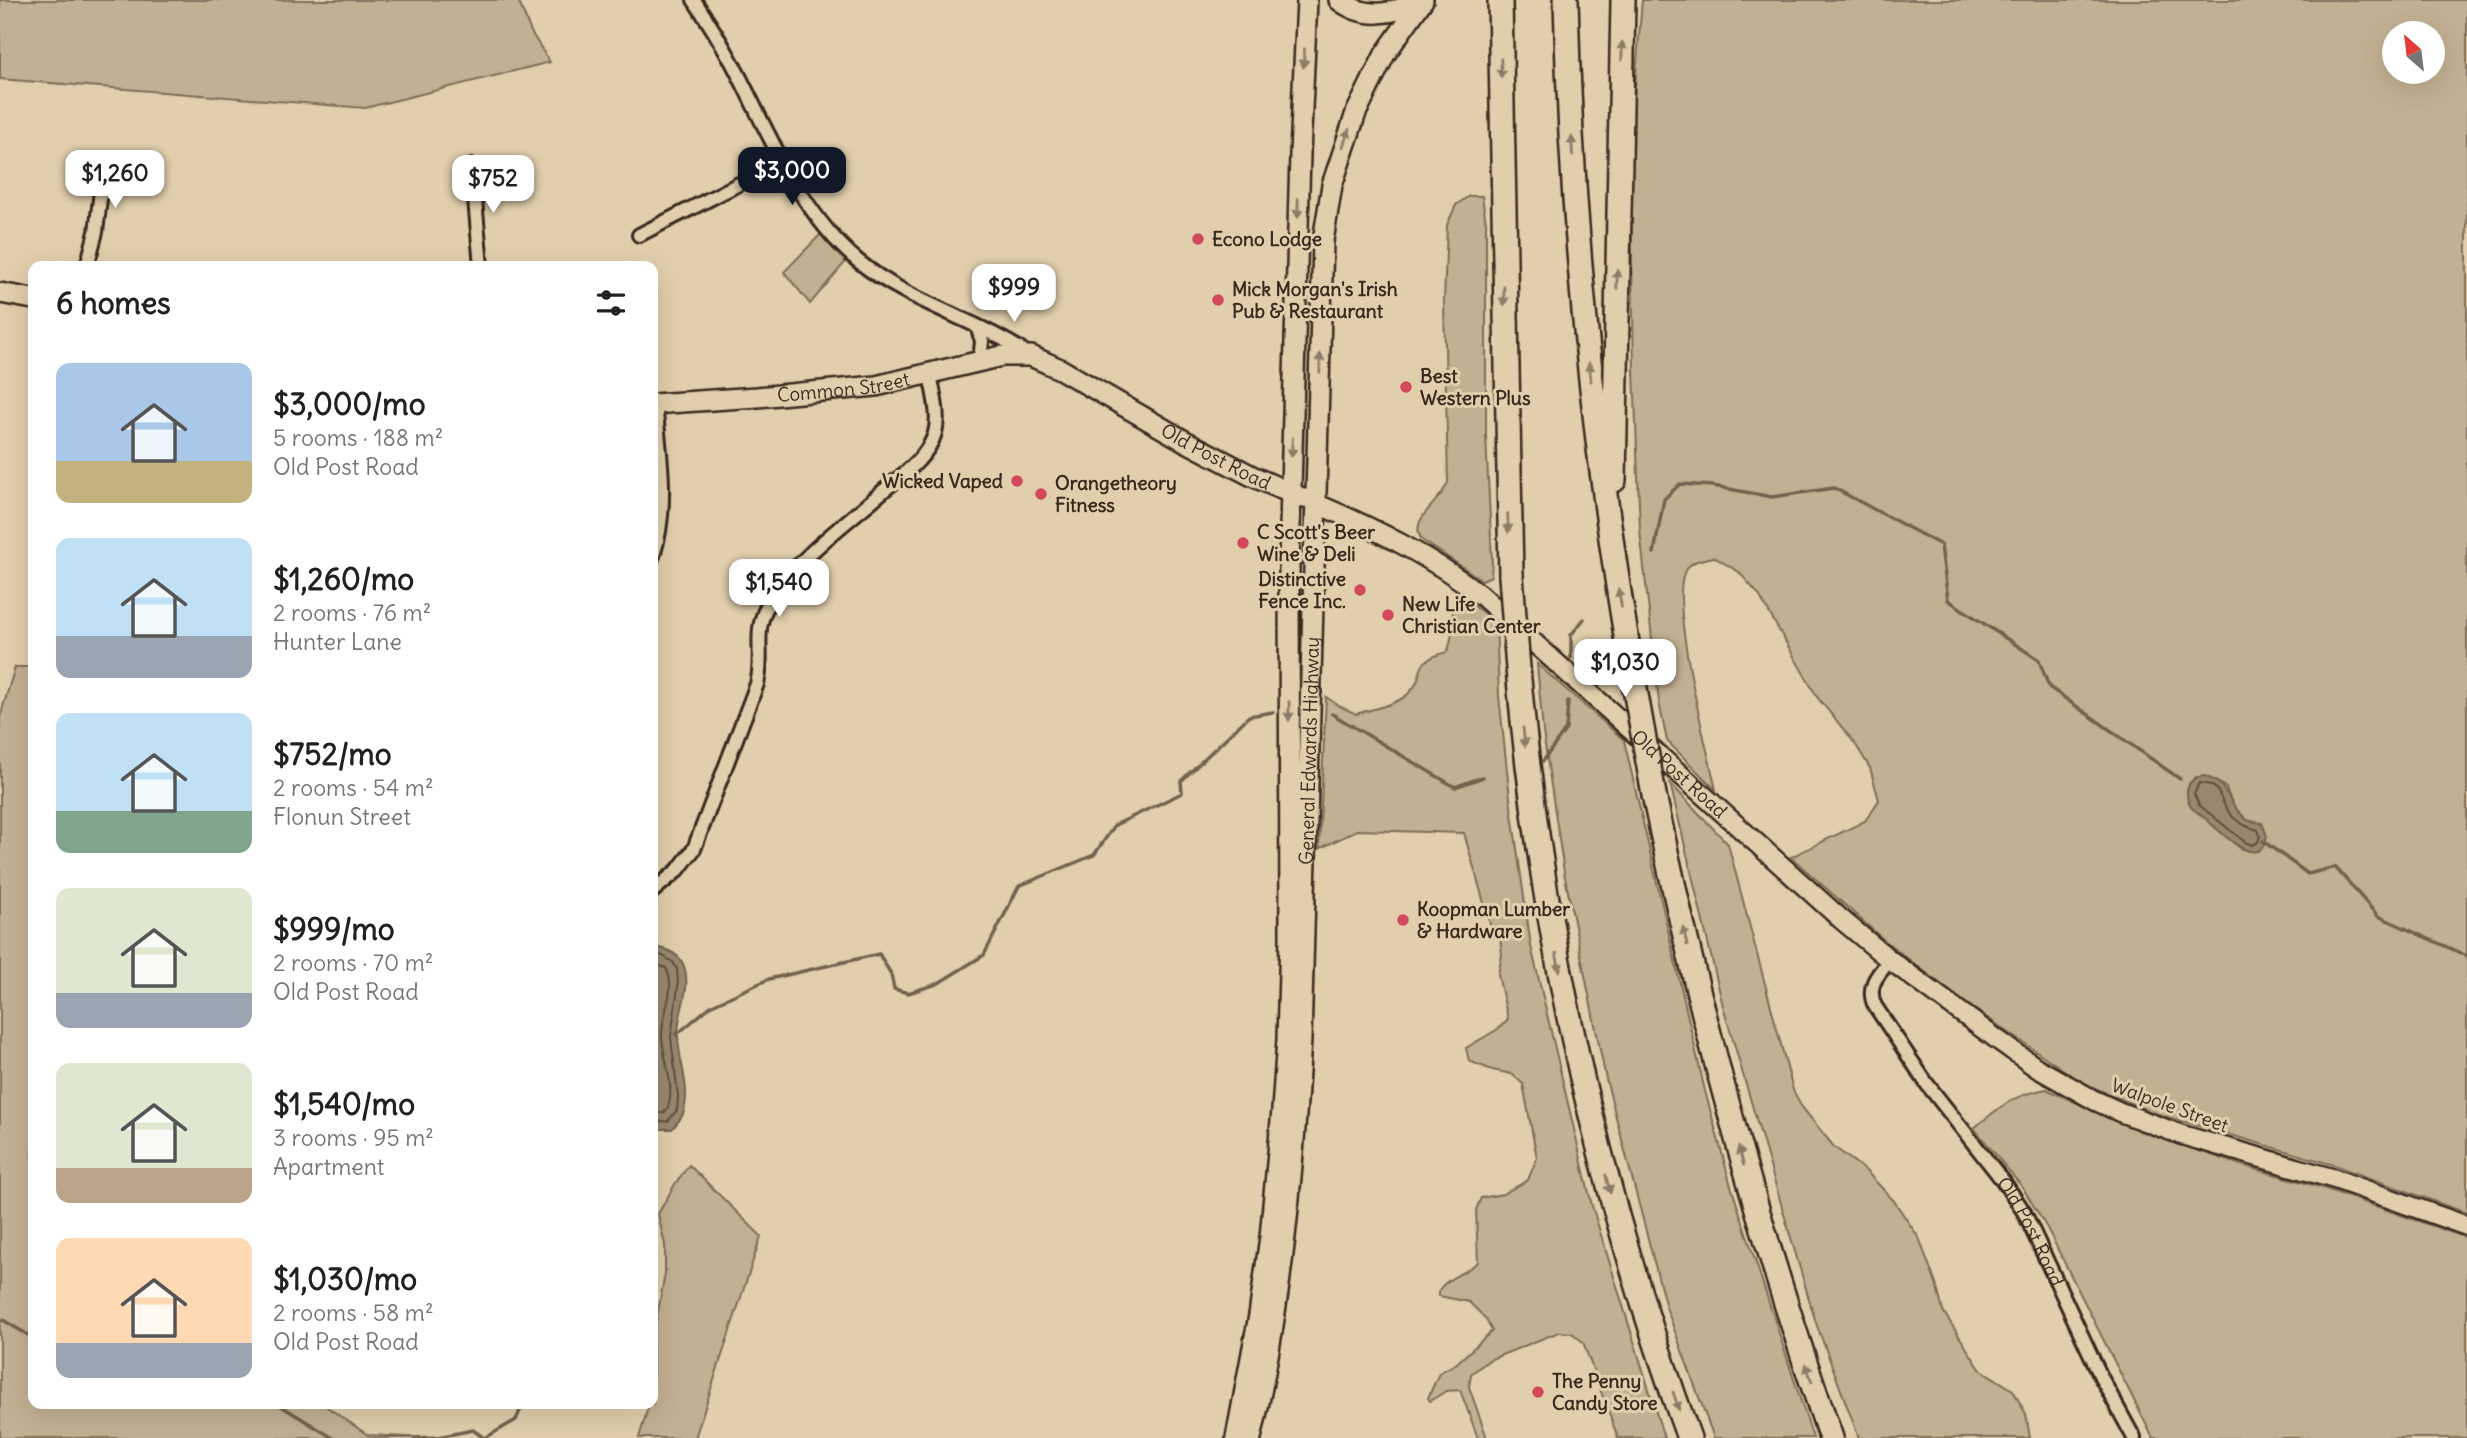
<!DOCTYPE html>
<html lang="en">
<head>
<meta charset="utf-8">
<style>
  :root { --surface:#fff; --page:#f6f6f6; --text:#202124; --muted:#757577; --accent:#111827 }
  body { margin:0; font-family:Delius,sans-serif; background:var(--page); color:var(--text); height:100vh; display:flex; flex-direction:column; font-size:26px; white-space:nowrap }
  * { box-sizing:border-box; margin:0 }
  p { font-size:23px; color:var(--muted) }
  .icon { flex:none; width:38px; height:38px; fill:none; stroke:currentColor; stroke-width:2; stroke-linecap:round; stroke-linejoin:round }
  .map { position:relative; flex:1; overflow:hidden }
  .drawer { position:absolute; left:28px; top:261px; width:630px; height:1148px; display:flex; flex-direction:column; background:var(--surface); border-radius:14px; box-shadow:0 7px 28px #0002 }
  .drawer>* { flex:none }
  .needle { width:46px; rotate:332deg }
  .buttons { position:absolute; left:2382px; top:21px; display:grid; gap:14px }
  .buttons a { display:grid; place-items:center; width:63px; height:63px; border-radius:50%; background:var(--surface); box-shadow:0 7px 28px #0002; font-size:35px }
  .price { position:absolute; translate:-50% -60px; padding:0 16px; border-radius:14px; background:#fff; color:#222; font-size:23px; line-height:46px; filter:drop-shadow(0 2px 4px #0008) }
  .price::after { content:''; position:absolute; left:50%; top:42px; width:21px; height:16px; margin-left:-10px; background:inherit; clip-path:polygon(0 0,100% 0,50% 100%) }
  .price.selected { background:var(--accent); color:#fff }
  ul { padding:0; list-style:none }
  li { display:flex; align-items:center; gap:21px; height:175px; padding:0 28px }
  li span { display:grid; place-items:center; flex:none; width:196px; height:140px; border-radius:14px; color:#555 }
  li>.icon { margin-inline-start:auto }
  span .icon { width:84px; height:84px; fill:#fffc; stroke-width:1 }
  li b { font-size:30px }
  h2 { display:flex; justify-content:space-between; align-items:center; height:84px; padding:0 28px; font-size:30px }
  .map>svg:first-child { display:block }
  .green { fill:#c2b092; stroke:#7e6d58; stroke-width:2; fill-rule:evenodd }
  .water { fill:#98886e; stroke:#73624e; stroke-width:2 }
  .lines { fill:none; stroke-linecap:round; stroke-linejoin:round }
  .shore { stroke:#60503e; stroke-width:2 }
  .stream { stroke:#73624e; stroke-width:3.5 }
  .minor-casing { stroke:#3b2a1e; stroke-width:18 }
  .secondary-casing { stroke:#3b2a1e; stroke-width:23 }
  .primary-casing { stroke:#3b2a1e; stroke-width:24 }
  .motorway-casing { stroke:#3b2a1e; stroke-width:28 }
  .minor { stroke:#e0ceac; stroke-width:12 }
  .secondary { stroke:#e0ceac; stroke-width:18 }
  .primary { stroke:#e0ceac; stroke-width:19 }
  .motorway { stroke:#e0ceac; stroke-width:23 }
  .motorway-bridge-casing { stroke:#3b2a1e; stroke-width:28; stroke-linecap:butt }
  .motorway-bridge { stroke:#e0ceac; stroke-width:23 }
  .oneway { fill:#8e7c65 }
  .poi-dot { fill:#d1495b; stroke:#e0ceac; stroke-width:2.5 }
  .labels { text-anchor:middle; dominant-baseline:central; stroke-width:6; stroke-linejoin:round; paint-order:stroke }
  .poi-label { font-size:19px; font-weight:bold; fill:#3b2a1e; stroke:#e0ceac; text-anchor:start }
  .street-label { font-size:19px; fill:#3b2a1e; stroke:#e0ceac }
</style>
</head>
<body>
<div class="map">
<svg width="2467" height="1438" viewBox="0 0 2467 1438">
  <rect width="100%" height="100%" fill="#e0ceac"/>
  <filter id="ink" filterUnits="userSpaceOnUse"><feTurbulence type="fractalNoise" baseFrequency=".0143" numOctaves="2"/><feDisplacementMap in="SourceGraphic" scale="14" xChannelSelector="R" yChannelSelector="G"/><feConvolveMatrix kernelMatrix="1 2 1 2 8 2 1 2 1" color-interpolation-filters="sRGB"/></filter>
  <g filter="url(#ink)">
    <path class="green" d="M0 0H518L531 32 550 62 365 108 0 79Z
      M1642 0H2467V1213L2331 1164 2154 1113 2083 1083 1964 1002 1884 940 1791 857 1865 821 1879 800 1870 768 1854 742 1817 697 1759 595 1739 572 1714 557C1704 559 1693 560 1686 569 1667 597 1708 751 1716 790L1667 741 1659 702 1640 531 1634 370 1630 148ZM2394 33H2432V72H2394ZM2196 777 2219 783 2226 788 2233 806 2248 821H2256L2241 849 2189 803V784Z
      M1469 196H1482L1486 223V436L1492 561 1491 576 1482 580 1422 540C1407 519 1442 502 1448 482L1444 302 1447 225 1456 205Z
      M821 234 847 260 810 304 784 272Z
      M1456 593 1496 622 1499 696 1511 807 1531 946 1592 1206 1664 1438H1618L1583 1342 1572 1333 1559 1332 1489 1360 1471 1374 1469 1387 1487 1438H1478L1460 1390 1446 1391 1430 1401 1428 1398 1439 1373 1457 1363 1492 1331 1485 1318 1469 1302 1439 1296V1290C1448 1277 1465 1273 1478 1262L1476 1210 1481 1198 1503 1194 1528 1180 1537 1158 1523 1084 1512 1074 1492 1070 1469 1061 1466 1048 1498 1029 1508 1019 1498 975 1502 954 1500 937 1492 931 1464 833 1357 830 1319 849 1326 697 1339 706 1356 714C1372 709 1396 705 1408 694 1429 675 1408 662 1447 652 1456 633 1449 613 1456 593Z
      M1537 664 1624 740 1705 1091 1731 1186 1813 1438H1714L1666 1307 1606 1079 1564 872 1543 732Z
      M15 667H33V1404H327V1407L368 1435 429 1438H0V717Z
      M1670 783 1728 844 1793 1090 1801 1106 1834 1147 1865 1170 1894 1201 1919 1238 1936 1284 1943 1311 1980 1369 2013 1390 2026 1414 2030 1438H1859L1816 1323 1723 1006Z
      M2046 1089 2140 1131 2241 1165 2323 1188 2467 1238V1438H2153L2047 1228 2023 1188 1974 1128C2002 1106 2010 1096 2046 1089Z
      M689 1165 761 1236 695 1438H639L649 1404H653V1339L665 1273V1245L658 1214 675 1184Z"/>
    <path class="water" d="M2204 776C2231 784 2226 804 2246 819 2250 822 2256 822 2262 823L2267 836C2260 874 2221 832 2208 821 2203 816 2196 812 2191 807 2183 793 2187 777 2204 776Z
      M653 947C665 948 679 953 684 966 692 989 677 1013 678 1036 678 1060 691 1086 684 1111 683 1117 676 1124 672 1129H653Z"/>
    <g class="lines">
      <path class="shore" d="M2199 783C2221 784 2217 794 2226 808 2234 821 2244 826 2258 830L2260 836 2258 842 2252 845 2245 842 2199 805 2194 794Z
        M653 954 661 955 673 962 677 969 678 987 671 1037 678 1096 677 1110 668 1121 653 1122
        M653 963 666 968C678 990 660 1015 662 1038 663 1058 679 1097 664 1113H653"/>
      <path class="stream" d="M1654 553 1664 499 1680 484 1713 486 1772 497 1834 488 1941 545 1948 600 2039 660 2049 687 2180 779
        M1571 658V635L1584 619
        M1332 714 1455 787 1483 777
        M1543 761 1566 729 1568 701
        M2263 841 2308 874 2335 867 2378 916 2467 956
        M676 1035 712 1005 769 979 879 954 891 974 894 989 908 993 937 984 984 955 1019 886 1094 855 1115 825 1182 793 1181 781 1249 716 1273 712
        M0 1321 3 1320 33 1338
        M278 1404 333 1438
        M414 1438 438 1437 473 1430 484 1438
        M485 1438 516 1420 523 1404"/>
      <g class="minor-casing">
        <g id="minor">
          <path d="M694 0C708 21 721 42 733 64 768 131 799 212 858 261 909 303 977 319 1031 356"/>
          <path d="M472 166 481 266"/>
          <path d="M639 235 782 162"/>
          <path d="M87 266 96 232 103 174 94 162"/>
          <path d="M977 326 982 341 980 361"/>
          <path d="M653 556C669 507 660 454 655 404"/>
          <path d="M653 891 678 870 694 849 757 684C765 651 751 632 770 601 798 557 843 526 882 492 901 476 928 458 935 433 940 415 933 392 930 374"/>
          <path id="s1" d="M1890 960C1877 975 1866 987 1875 1006L1927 1084 2004 1182 2024 1212 2102 1379 2134 1438"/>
        </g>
      </g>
      <g class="secondary-casing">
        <g id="secondary">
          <path id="s2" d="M1317 504C1376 529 1430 556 1481 595L1842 920 1890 960 1998 1040 2037 1068 2094 1100 2120 1112 2182 1135 2335 1179 2467 1226"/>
        </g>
      </g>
      <g class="primary-casing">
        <g id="primary">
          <path d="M1339 0C1363 19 1393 16 1418 0"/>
          <path d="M0 293 33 299"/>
          <path id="s3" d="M653 404 757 397 876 386 1002 356H1031L1060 369 1183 440 1252 476 1302 498"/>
          <path d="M1236 1438 1259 1315 1270 1237 1282 1110 1287 1039 1290 938 1289 564 1300 154 1307 0"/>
          <path id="s4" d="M1251 1438C1282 1308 1293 1173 1301 1040L1323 241 1332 185 1356 113 1385 54 1423 0"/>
        </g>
      </g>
      <g class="motorway-casing">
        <path id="motorway" d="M1500 0 1511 576
          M1566 0C1571 231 1595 461 1635 689
          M1614 480 1623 0
          M1518 669C1541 932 1598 1191 1689 1438
          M1654 795C1699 1013 1757 1228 1831 1438"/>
      </g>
      <use href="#minor" class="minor"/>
      <use href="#secondary" class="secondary"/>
      <use href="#primary" class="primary"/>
      <use href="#motorway" class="motorway"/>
      <g class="motorway-bridge-casing">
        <path id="motorway-bridge" d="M1511 576 1518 669
          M1635 689 1654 795"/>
      </g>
      <use href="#motorway-bridge" class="motorway-bridge"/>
    </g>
    <defs><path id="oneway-solid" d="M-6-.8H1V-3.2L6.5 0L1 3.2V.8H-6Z" transform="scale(1.75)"/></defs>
    <g class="oneway">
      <use href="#oneway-solid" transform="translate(1622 51) rotate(-89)"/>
      <use href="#oneway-solid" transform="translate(1304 58) rotate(93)"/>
      <use href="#oneway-solid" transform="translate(1501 68) rotate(89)"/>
      <use href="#oneway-solid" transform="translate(1346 138) rotate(-70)"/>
      <use href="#oneway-solid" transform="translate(1572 146) rotate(-93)"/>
      <use href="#oneway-solid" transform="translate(1298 208) rotate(91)"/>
      <use href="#oneway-solid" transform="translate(1617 279) rotate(-89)"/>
      <use href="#oneway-solid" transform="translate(1504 296) rotate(89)"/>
      <use href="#oneway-solid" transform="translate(1320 363) rotate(-89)"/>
      <use href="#oneway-solid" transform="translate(1590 372) rotate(-96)"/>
      <use href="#oneway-solid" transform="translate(1292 447) rotate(92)"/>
      <use href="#oneway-solid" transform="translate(1508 523) rotate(88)"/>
      <use href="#oneway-solid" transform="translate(1620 598) rotate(-99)"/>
      <use href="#oneway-solid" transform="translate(1289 711) rotate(90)"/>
      <use href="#oneway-solid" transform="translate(1524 737) rotate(84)"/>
      <use href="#oneway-solid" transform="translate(1685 936) rotate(-103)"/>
      <use href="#oneway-solid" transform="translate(1558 962) rotate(79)"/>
      <use href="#oneway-solid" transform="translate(1741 1156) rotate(-106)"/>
      <use href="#oneway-solid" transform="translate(1608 1184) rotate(75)"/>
      <use href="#oneway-solid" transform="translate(1809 1373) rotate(-108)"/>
      <use href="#oneway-solid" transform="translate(1676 1401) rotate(71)"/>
    </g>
  </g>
  <g class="poi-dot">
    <circle cx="1198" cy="239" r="7"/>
    <circle cx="1218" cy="300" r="7"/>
    <circle cx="1406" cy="387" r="7"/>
    <circle cx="1017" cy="481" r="7"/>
    <circle cx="1041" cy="494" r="7"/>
    <circle cx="1243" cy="543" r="7"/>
    <circle cx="1360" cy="590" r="7"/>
    <circle cx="1388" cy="615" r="7"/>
    <circle cx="1403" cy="920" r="7"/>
    <circle cx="1538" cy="1392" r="7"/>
  </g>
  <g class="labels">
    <g class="poi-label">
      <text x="1212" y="239">Econo Lodge</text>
      <text x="1232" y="289">Mick Morgan's Irish<tspan x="1232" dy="22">Pub &amp; Restaurant</tspan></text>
      <text x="1420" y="376">Best<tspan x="1420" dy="22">Western Plus</tspan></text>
      <text x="1003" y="481" text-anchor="end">Wicked Vaped</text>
      <text x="1055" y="483">Orangetheory<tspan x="1055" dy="22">Fitness</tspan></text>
      <text x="1257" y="532">C Scott's Beer<tspan x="1257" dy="22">Wine &amp; Deli</tspan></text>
      <text x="1346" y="579" text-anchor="end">Distinctive<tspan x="1346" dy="22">Fence Inc.</tspan></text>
      <text x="1402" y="604">New Life<tspan x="1402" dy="22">Christian Center</tspan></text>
      <text x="1417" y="909">Koopman Lumber<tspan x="1417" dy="22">&amp; Hardware</tspan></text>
      <text x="1552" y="1381">The Penny<tspan x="1552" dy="22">Candy Store</tspan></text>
    </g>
    <g class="street-label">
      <text stroke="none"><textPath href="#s3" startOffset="191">Common Street</textPath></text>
      <text stroke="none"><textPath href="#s3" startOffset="593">Old Post Road</textPath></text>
      <text stroke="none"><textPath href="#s4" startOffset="691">General Edwards Highway</textPath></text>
      <text stroke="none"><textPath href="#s2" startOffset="455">Old Post Road</textPath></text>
      <text transform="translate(2170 1105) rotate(20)">Walpole Street</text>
      <text stroke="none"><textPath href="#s1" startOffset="327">Old Post Road</textPath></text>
    </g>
  </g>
</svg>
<div class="buttons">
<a><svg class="needle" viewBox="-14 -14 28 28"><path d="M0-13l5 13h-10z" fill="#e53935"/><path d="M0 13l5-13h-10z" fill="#757577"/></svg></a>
</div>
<b class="price selected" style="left:792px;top:207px">$3,000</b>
<b class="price" style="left:115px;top:210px">$1,260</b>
<b class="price" style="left:493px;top:215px">$752</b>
<b class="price" style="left:1014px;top:324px">$999</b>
<b class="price" style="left:779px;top:619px">$1,540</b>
<b class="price" style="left:1625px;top:699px">$1,030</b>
<section class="drawer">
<h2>6 homes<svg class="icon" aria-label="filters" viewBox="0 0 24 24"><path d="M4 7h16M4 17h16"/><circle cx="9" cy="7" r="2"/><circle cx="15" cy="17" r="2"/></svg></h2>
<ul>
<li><span style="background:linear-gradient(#a9c7e8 70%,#c2b280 0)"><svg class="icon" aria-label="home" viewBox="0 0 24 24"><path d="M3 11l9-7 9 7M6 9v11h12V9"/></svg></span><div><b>$3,000/mo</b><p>5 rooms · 188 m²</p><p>Old Post Road</p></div></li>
<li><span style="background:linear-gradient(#bfe0f5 70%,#9aa5b1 0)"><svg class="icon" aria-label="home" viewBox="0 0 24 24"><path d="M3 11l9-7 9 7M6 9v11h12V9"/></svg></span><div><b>$1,260/mo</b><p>2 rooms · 76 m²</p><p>Hunter Lane</p></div></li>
<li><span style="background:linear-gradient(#bfe0f5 70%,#7fa58c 0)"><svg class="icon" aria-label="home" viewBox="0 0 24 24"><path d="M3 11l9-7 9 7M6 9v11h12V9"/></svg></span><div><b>$752/mo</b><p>2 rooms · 54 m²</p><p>Flonun Street</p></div></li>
<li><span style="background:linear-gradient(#dfe7d0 75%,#9aa5b1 0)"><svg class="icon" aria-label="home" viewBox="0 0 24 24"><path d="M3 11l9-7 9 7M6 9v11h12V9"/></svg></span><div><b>$999/mo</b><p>2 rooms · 70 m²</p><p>Old Post Road</p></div></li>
<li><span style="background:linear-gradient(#dfe7d0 75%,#b9a48a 0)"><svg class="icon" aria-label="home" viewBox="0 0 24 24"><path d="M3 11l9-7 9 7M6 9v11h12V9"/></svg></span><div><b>$1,540/mo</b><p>3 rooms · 95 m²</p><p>Apartment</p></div></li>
<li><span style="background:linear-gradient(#ffd9b3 75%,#9aa5b1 0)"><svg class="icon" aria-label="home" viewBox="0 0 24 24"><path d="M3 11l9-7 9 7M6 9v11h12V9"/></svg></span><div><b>$1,030/mo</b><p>2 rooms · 58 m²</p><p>Old Post Road</p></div></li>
</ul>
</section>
</div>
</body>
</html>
